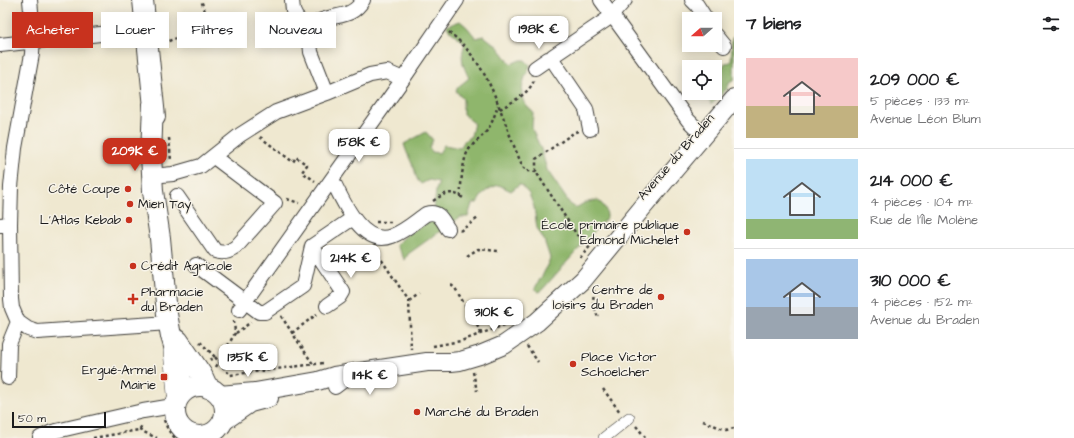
<!DOCTYPE html>
<html lang="fr">
<head>
<meta charset="utf-8">
<style>
  :root { --surface:#fff; --page:#f6f6f6; --text:#202124; --muted:#757577; --line:#e0e0e0; --accent:#c8321e }
  body { margin:0; font-family:"Architects Daughter",sans-serif; background:var(--page); color:var(--text); height:100vh; display:flex; flex-direction:column; font-size:15px; white-space:nowrap }
  * { box-sizing:border-box; margin:0 }
  p { font-size:13px; color:var(--muted) }
  .icon { flex:none; width:22px; height:22px; fill:none; stroke:currentColor; stroke-width:2; stroke-linecap:round; stroke-linejoin:round }
  .map { position:relative; flex:1; overflow:hidden }
  .drawer { display:flex; flex-direction:column; background:var(--surface); width:340px }
  .drawer>* { flex:none }
  .banner { position:absolute; left:12px; top:12px; width:380px; height:36px; display:flex; gap:8px }
  .needle { width:26px; rotate:249deg }
  .fabs { position:absolute; left:682px; top:12px; display:grid; gap:8px }
  .fabs a { display:grid; place-items:center; width:40px; height:40px; border-radius:0px; background:var(--surface); box-shadow:0 2px 10px #0003; font-size:20px }
  .scale { position:absolute; left:12px; bottom:10px; width:94px; box-sizing:border-box; padding-left:4px; border:2px solid #1c1c1c; border-top:0; font-size:11px; line-height:14px; white-space:nowrap; color:#1c1c1c; -webkit-text-stroke:3px #f7f3e8; paint-order:stroke }
  .price { position:absolute; translate:-50% -34px; padding:0 9px; border-radius:8px; background:#fff; color:#222; font-size:13px; line-height:26px; filter:drop-shadow(0 1px 2px #0008) }
  .price::after { content:''; position:absolute; left:50%; top:24px; width:12px; height:9px; margin-left:-6px; background:inherit; clip-path:polygon(0 0,100% 0,50% 100%) }
  .price.current { background:var(--accent); color:#fff }
  ul { padding:0; list-style:none }
  li { display:flex; align-items:center; gap:12px; height:100px; padding:0 12px }
  li+li { border-top:1px solid var(--line) }
  li span { display:grid; place-items:center; flex:none; width:112px; height:80px; border-radius:0px; color:#555 }
  li>.icon { margin-inline-start:auto }
  span .icon { width:48px; height:48px; fill:#fffc; stroke-width:1 }
  li b { font-size:17px }
  h2 { display:flex; justify-content:space-between; align-items:center; height:48px; padding:0 12px; font-size:17px }
  .pill { padding:0 14px; border-radius:0px; background:var(--surface); box-shadow:0 2px 10px #0003; font-size:14px; line-height:36px }
  .pill.current { background:var(--accent); color:#fff }
  main { display:flex; flex:1; min-height:0 }
  .map>svg:first-child { display:block }
  .forest { fill:#8fb66c; stroke:#566944 }
  .lines { fill:none; stroke-linecap:round; stroke-linejoin:round }
  .service-casing { stroke:#3c3b37; stroke-width:8 }
  .pedestrian-casing { stroke:#3c3b37; stroke-width:12 }
  .minor-casing { stroke:#3c3b37; stroke-width:16 }
  .tertiary-casing { stroke:#3c3b37; stroke-width:20 }
  .secondary-casing { stroke:#3c3b37; stroke-width:22 }
  .path { stroke:#3c3b37; stroke-width:2.5; stroke-dasharray:3 3; stroke-linecap:butt }
  .service { stroke:#fff; stroke-width:7 }
  .pedestrian { stroke:#fff; stroke-width:11 }
  .minor { stroke:#fff; stroke-width:14 }
  .tertiary { stroke:#fff; stroke-width:18 }
  .secondary { stroke:#fff; stroke-width:20 }
  .poi-dot { fill:#c8321e; stroke:#f7f3e8; stroke-width:1.5 }
  .labels { text-anchor:middle; dominant-baseline:central; stroke-width:3; stroke-linejoin:round; paint-order:stroke }
  .street-label { font-size:13px; fill:#1c1c1c; stroke:#f7f3e8 }
  .poi-label { font-size:13px; fill:#1c1c1c; stroke:#f7f3e8; text-anchor:end }
</style>
</head>
<body>
<main>
<div class="map">
<svg width="734" height="438" viewBox="0 0 734 438">
  <rect width="100%" height="100%" fill="#f7f3e8"/>
  <filter id="ink" filterUnits="userSpaceOnUse"><feTurbulence type="fractalNoise" baseFrequency=".025" numOctaves="2"/><feDisplacementMap in="SourceGraphic" scale="8" xChannelSelector="R" yChannelSelector="G"/><feConvolveMatrix kernelMatrix="1 2 1 2 8 2 1 2 1" color-interpolation-filters="sRGB"/></filter>
  <filter id="wash" filterUnits="userSpaceOnUse"><feTurbulence type="fractalNoise" baseFrequency=".012" numOctaves="4" result="noise"/><feDisplacementMap in="SourceGraphic" scale="16" xChannelSelector="R" yChannelSelector="G"/><feGaussianBlur stdDeviation="0.9" result="paint"/><feColorMatrix in="noise" values="0 0 0 0 0 0 0 0 0 0 0 0 0 0 0 0 0 1.4 0 .05"/><feComposite in="paint" operator="in"/></filter>
  <g filter="url(#wash)">
    <rect width="100%" height="100%" fill="#efe8d0"/>
    <path class="forest" d="M460 21 467 27 476 38 484 36 498 47 511 64 520 60H525L530 65C529 71 525 75 524 80 520 96 521 102 533 112L532 129 541 149 547 170 570 204 576 208 584 203 597 200C603 204 607 209 607 217L542 290 538 292 535 288 547 267 550 258 544 240 537 228 534 207 529 194 520 184 511 191 499 185C486 189 484 192 477 203L472 204 468 217H460L408 254 405 260 396 245 410 232 433 220 436 190 439 182 429 180 421 184C414 177 417 174 413 166 410 159 406 152 404 144L426 132 433 140 429 147 432 152 439 153 444 145 460 148 465 140 471 136 474 123 463 114V99L456 91 458 87 469 78C462 64 460 58 465 43L449 30 447 26Z
      M734 37V80L730 81 727 89 711 105 709 97 710 93H715V80L725 63 731 62 732 38Z"/>
  </g>
  <g filter="url(#ink)">
    <g class="lines">
      <g class="service-casing">
        <path id="service" d="M167 351 171 394 176 404"/>
      </g>
      <g class="pedestrian-casing">
        <path id="pedestrian" d="M604 438 629 418"/>
      </g>
      <g class="minor-casing">
        <path id="minor" d="M292 0 293 11 296 17 309 31 311 52 327 93
          M601 0 688 120 704 136
          M692 0 697 5 706 19
          M309 31C326 8 348 25 363 0
          M715 35 724 46
          M0 45 146 29
          M535 68 548 59H553
          M590 129 586 109 554 62 553 56 609 18 625 0
          M151 176 173 174 201 166 240 135 276 112 327 93 370 75 387 72 403 79
          M332 179C342 199 362 248 392 236 405 231 416 221 426 214 439 210 442 220 448 229
          M177 196 215 251C223 254 229 252 236 247L275 203 214 157
          M0 225 10 224 11 187 15 148 32 54 33 33 30 0
          M312 246 343 292 340 297 327 306
          M196 265 255 309 259 312H265L303 286 312 246 353 218
          M239 310 403 79 457 0
          M18 322 28 329 37 332 169 323
          M8 378 9 344 18 322 12 308 11 299 10 224
          M335 387 352 374
          M40 438 52 432 143 411 167 407 175 408"/>
      </g>
      <g class="tertiary-casing">
        <path id="tertiary" d="M219 395 255 392 318 381 334 376 427 362H451L460 361 480 355 504 345 537 322 583 280 643 207 734 99
          M224 421 250 403 269 398"/>
      </g>
      <g class="secondary-casing">
        <path id="secondary" d="M143 0 155 117
          M153 104 151 155 153 191 160 238 167 314 171 336 178 359 181 380 185 391
          M178 340 202 375 208 388
          M175 411a25 25 0 1 1 50 0a25 25 0 1 1-50 0Z"/>
      </g>
      <path class="path" d="M449 32C494 68 500 118 523 167L527 171 536 172
        M163 43 210 26 201 0
        M500 109C512 102 530 93 534 80
        M578 131 575 132 536 159V172L577 235 587 242H595
        M260 137 293 162 296 157 307 165 302 172 315 181
        M169 138 171 161
        M461 197C460 186 463 159 468 151 472 144 480 139 485 133 492 125 495 114 498 105
        M287 199 299 203
        M433 201C446 192 451 190 465 199
        M376 222H391
        M460 231 478 218
        M375 250 409 301 411 349
        M467 256 478 249 498 251
        M580 258 597 238
        M451 285 455 288 482 334
        M594 290 593 302 598 318
        M409 301 419 294
        M281 316 313 364
        M236 333 251 322
        M292 333 317 314
        M200 342 215 357
        M433 346 461 341 507 324
        M527 346 538 362
        M210 360 215 357 230 375 323 363
        M216 367 235 333 234 321
        M473 372 477 391
        M603 389 620 412
        M164 420 168 430 175 438
        M703 421 726 430 734 428
        M636 426 646 438
        M139 430 157 438
        M93 438 139 430 143 424"/>
      <use href="#service" class="service"/>
      <use href="#pedestrian" class="pedestrian"/>
      <use href="#minor" class="minor"/>
      <use href="#tertiary" class="tertiary"/>
      <use href="#secondary" class="secondary"/>
    </g>
  </g>
  <g class="poi-dot">
    <circle cx="128" cy="189" r="4"/>
    <circle cx="130" cy="204" r="4"/>
    <circle cx="129" cy="220" r="4"/>
    <circle cx="687" cy="232" r="4"/>
    <circle cx="133" cy="266" r="4"/>
    <circle cx="661" cy="297" r="4"/>
    <path d="M131 293h4v4h4v4h-4v4h-4v-4h-4v-4h4z"/>
    <circle cx="573" cy="364" r="4"/>
    <rect x="160" y="373" width="8" height="8" rx="2"/>
    <circle cx="417" cy="412" r="4"/>
  </g>
  <g class="labels">
    <g class="street-label">
      <text transform="translate(676 157) rotate(-49)">Avenue du Braden</text>
    </g>
    <g class="poi-label">
      <text x="120" y="189">Côté Coupe</text>
      <text x="138" y="204" text-anchor="start">Mien Tay</text>
      <text x="121" y="220">L'Atlas Kebab</text>
      <text x="679" y="225">École primaire publique<tspan x="679" dy="15">Edmond Michelet</tspan></text>
      <text x="141" y="266" text-anchor="start">Crédit Agricole</text>
      <text x="653" y="290">Centre de<tspan x="653" dy="15">loisirs du Braden</tspan></text>
      <text x="141" y="292" text-anchor="start">Pharmacie<tspan x="141" dy="15">du Braden</tspan></text>
      <text x="581" y="357" text-anchor="start">Place Victor<tspan x="581" dy="15">Schoelcher</tspan></text>
      <text x="156" y="370">Ergué-Armel<tspan x="156" dy="15">Mairie</tspan></text>
      <text x="425" y="412" text-anchor="start">Marché du Braden</text>
    </g>
  </g>
</svg>
<div class="fabs">
<a><svg class="needle" viewBox="-14 -14 28 28"><path d="M0-13l5 13h-10z" fill="#e53935"/><path d="M0 13l5-13h-10z" fill="#757577"/></svg></a>
<a><svg class="icon" aria-label="locate" viewBox="0 0 24 24"><circle cx="12" cy="12" r="6"/><path d="M12 2v4M12 18v4M2 12h4M18 12h4"/></svg></a>
</div>
<div class="scale">50 m</div>
<b class="price" style="left:539px;top:50px">198K €</b>
<b class="price" style="left:359px;top:163px">158K €</b>
<b class="price current" style="left:135px;top:172px">209K €</b>
<b class="price" style="left:351px;top:279px">214K €</b>
<b class="price" style="left:494px;top:333px">310K €</b>
<b class="price" style="left:248px;top:378px">135K €</b>
<b class="price" style="left:370px;top:396px">114K €</b>
<div class="banner">
<a class="pill current">Acheter</a>
<a class="pill">Louer</a>
<a class="pill">Filtres</a>
<a class="pill">Nouveau</a>
</div>
</div>
<section class="drawer">
<h2>7 biens<svg class="icon" aria-label="filters" viewBox="0 0 24 24"><path d="M4 7h16M4 17h16"/><circle cx="9" cy="7" r="2"/><circle cx="15" cy="17" r="2"/></svg></h2>
<ul>
<li><span style="background:linear-gradient(#f6c9c9 60%,#c2b280 0)"><svg class="icon" aria-label="home" viewBox="0 0 24 24"><path d="M3 11l9-7 9 7M6 9v11h12V9"/></svg></span><div><b>209 000 €</b><p>5 pièces · 133 m²</p><p>Avenue Léon Blum</p></div></li>
<li><span style="background:linear-gradient(#bfe0f5 75%,#8fb573 0)"><svg class="icon" aria-label="home" viewBox="0 0 24 24"><path d="M3 11l9-7 9 7M6 9v11h12V9"/></svg></span><div><b>214 000 €</b><p>4 pièces · 104 m²</p><p>Rue de l'Île Molène</p></div></li>
<li><span style="background:linear-gradient(#a9c7e8 60%,#9aa5b1 0)"><svg class="icon" aria-label="home" viewBox="0 0 24 24"><path d="M3 11l9-7 9 7M6 9v11h12V9"/></svg></span><div><b>310 000 €</b><p>4 pièces · 152 m²</p><p>Avenue du Braden</p></div></li>
</ul>
</section>
</main>
</body>
</html>
